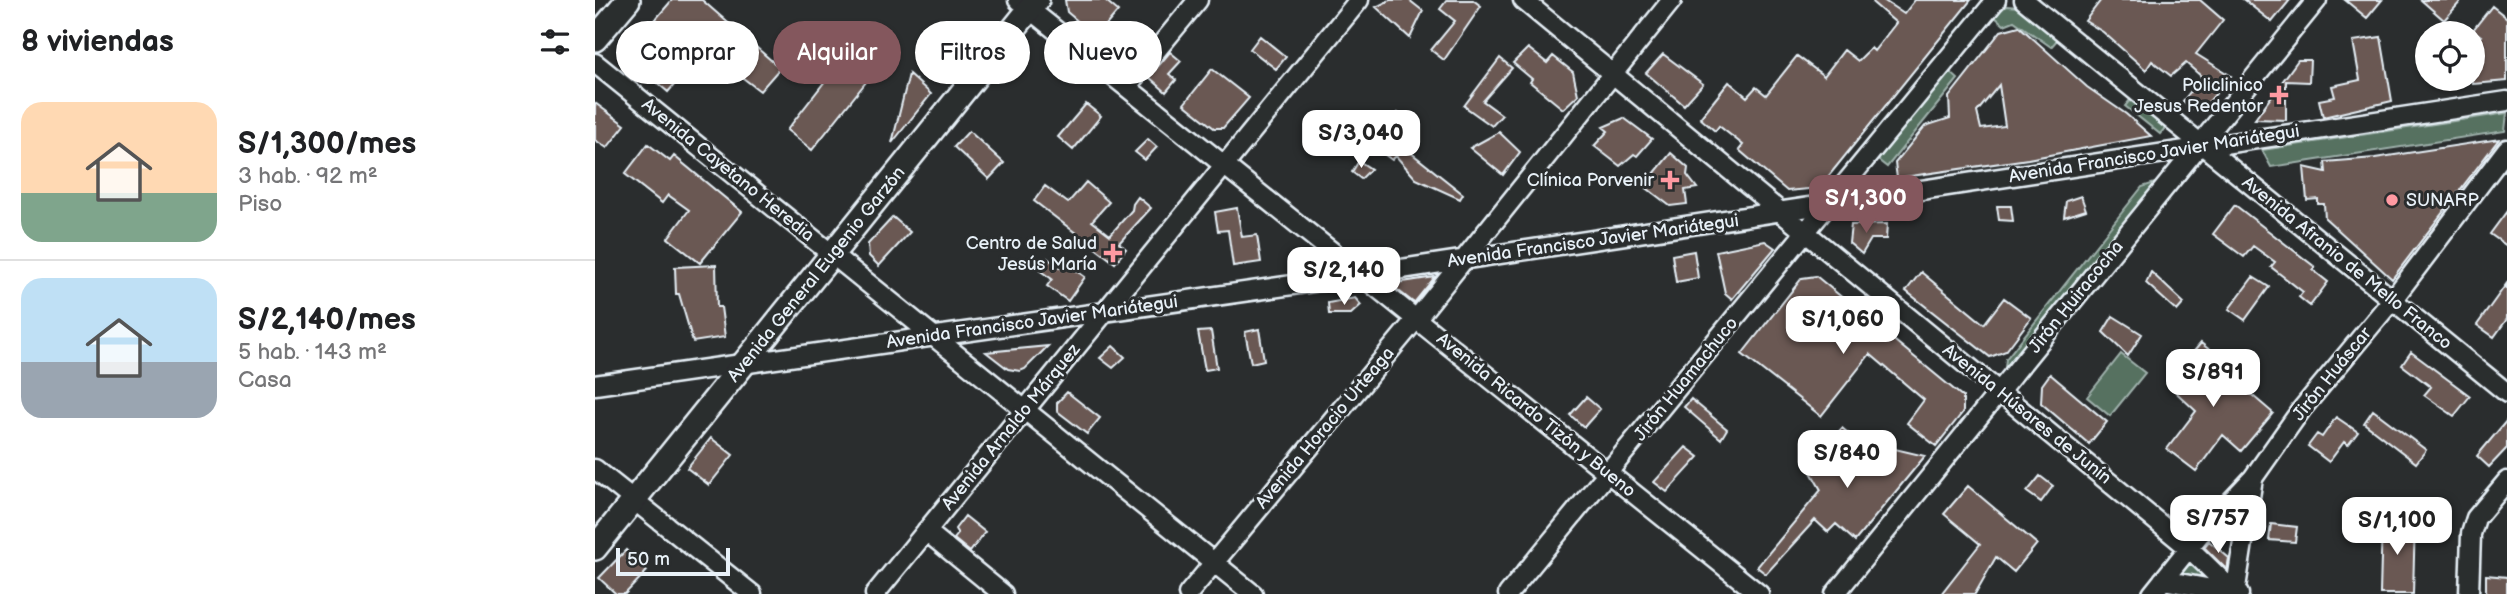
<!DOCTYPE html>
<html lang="es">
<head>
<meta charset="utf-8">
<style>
  :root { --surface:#fff; --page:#f2f2f2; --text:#202124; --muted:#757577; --line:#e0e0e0; --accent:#84575d }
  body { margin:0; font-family:"Balsamiq Sans",sans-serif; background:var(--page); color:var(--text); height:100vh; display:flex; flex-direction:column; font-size:26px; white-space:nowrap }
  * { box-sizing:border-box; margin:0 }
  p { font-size:23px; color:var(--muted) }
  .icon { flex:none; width:38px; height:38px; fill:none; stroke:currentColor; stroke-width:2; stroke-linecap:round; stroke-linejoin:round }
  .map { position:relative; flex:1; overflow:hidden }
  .sheet { display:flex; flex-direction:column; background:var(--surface); width:595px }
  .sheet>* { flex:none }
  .guide { position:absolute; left:21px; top:21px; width:665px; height:63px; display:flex; gap:14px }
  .controls { position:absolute; left:1820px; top:21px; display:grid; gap:14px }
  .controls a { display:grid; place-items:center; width:70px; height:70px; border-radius:50%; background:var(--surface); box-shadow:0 2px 5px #0004; font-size:35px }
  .scale { position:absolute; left:21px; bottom:18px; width:114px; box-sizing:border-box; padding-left:7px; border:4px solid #e8f1f8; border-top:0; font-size:19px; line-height:24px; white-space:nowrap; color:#e8f1f8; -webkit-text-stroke:5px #2a2d2e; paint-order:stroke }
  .price { position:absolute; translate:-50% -60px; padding:0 16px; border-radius:14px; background:#fff; color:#222; font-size:23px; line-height:46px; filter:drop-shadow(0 2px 4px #0008) }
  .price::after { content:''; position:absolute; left:50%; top:42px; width:21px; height:16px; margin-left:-10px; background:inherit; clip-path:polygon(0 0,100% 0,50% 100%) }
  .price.current { background:var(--accent); color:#fff }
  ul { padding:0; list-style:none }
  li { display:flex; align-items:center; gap:21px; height:175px; padding:0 21px }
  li+li { border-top:2px solid var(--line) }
  li span { display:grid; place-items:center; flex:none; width:196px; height:140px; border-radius:21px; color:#555 }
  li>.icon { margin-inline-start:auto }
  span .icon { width:84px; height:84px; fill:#fffc; stroke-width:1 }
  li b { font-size:30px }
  h2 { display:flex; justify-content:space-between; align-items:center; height:84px; padding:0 21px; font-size:30px }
  .tag { padding:0 24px; border-radius:32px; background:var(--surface); box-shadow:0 2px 5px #0004; font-size:24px; line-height:63px }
  .tag.current { background:var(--accent); color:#fff }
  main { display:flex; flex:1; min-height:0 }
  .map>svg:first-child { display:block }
  .green { fill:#567160; stroke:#9fb1ac; stroke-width:2 }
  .building { fill:#6a5953; stroke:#e8f1f8; stroke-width:2; fill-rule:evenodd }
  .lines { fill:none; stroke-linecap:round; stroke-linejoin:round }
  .minor-casing { stroke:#e8f1f8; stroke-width:23 }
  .major-casing { stroke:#e8f1f8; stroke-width:28 }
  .minor { stroke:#2a2d2e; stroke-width:18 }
  .major { stroke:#2a2d2e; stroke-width:23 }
  .poi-dot { fill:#ff9aa2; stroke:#2a2d2e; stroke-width:2.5 }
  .labels { text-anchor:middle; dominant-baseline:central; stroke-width:6; stroke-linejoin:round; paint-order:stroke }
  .poi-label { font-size:18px; fill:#e8f1f8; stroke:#2a2d2e; text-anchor:end }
  .street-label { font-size:18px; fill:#e8f1f8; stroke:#2a2d2e }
</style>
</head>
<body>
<main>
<section class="sheet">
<h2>8 viviendas<svg class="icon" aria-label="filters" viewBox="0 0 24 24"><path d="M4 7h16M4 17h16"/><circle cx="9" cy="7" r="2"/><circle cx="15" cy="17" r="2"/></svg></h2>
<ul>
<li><span style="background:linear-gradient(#ffd9b3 65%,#7fa58c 0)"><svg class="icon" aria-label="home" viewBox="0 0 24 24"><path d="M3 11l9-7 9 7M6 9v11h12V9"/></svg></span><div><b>S/1,300/mes</b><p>3 hab. · 92 m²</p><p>Piso</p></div></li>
<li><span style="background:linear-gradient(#bfe0f5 60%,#9aa5b1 0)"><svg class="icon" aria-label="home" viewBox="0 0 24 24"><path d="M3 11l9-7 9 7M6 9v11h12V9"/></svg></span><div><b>S/2,140/mes</b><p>5 hab. · 143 m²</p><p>Casa</p></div></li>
</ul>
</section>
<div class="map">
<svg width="1912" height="594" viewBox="0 0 1912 594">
  <rect width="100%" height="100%" fill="#2a2d2e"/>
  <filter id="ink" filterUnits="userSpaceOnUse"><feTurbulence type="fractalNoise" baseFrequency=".0143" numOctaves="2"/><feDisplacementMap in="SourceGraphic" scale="14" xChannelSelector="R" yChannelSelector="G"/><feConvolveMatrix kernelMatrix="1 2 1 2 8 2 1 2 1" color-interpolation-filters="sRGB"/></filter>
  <g filter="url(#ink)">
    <path class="green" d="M1411 6 1425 7 1463 39 1456 47 1419 21 1409 25 1399 16Z
      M1354 71 1363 79 1292 167 1283 160Z
      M1536 99 1571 127 1565 134 1530 106Z
      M1912 113 1910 131 1676 167 1667 150Z
      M1566 181 1409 377 1411 359 1547 187Z
      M1526 354 1550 373 1515 416 1492 397Z
      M1597 559 1619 583 1581 574Z"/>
    <path class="building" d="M77 0H107L185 68 165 91 110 49 73 92 30 55Z
      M470 0H510L523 11 501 37 472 12Z
      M795 0H814L828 11 815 38 781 7Z
      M852 0H878L886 6 849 60 836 50 860 21 845 9Z
      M1280 0H1288L1309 14 1320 0H1376L1224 188 1192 191 1144 150 1148 145 1124 126 1120 131 1105 118 1134 82 1152 97 1161 87 1171 95 1202 56 1229 76 1249 50 1263 61 1276 48 1279 51 1301 23 1278 3Z
      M1506 0H1605L1628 20 1601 54 1636 76 1611 105 1597 109 1588 101 1607 77 1591 63 1576 76 1557 61 1551 70 1508 32 1490 21Z
      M1649 0H1695L1677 22Z
      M1750 0H1787L1772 18Z
      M1826 0H1867L1849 20Z
      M1897 6 1912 18V81L1878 84V47L1886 36 1878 30Z
      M1424 26 1492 87 1531 114 1556 136 1433 159 1302 178 1300 163 1330 126 1355 118 1354 97 1406 31ZM1404 85 1410 126 1386 129 1382 112Z
      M665 36 691 57 681 69 655 49Z
      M1786 37 1797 101 1728 117 1724 100 1740 97 1737 86 1765 80 1758 41Z
      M933 48 952 63 958 56 978 72 983 95 968 109 935 82 937 79 918 63Z
      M575 52 586 61 574 74 581 80 571 92 554 77Z
      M1068 54 1108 84 1089 105 1051 73Z
      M905 58 917 68 888 101 907 115 897 126 869 106Z
      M1703 60H1715L1714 82 1691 81V120L1660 119Z
      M245 62 271 82 217 150 192 130Z
      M617 69 654 98 628 128H619L589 104Z
      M314 74 336 94 297 143Z
      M0 103 30 125 12 148 0 140Z
      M491 104 506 116 478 150 463 137Z
      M803 113 824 129 810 148 868 194 865 199 821 179 801 156 797 160 782 149 789 142 781 133 783 130 794 137 802 128 795 123Z
      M1029 118 1057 139 1042 156 1039 154 1025 166 999 146 1013 131 1008 127Z
      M743 124 756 130 748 145 734 134Z
      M374 131 409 163 394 179 359 147Z
      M904 132 925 152 908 175 875 148Z
      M553 139 562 147 550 160 540 152Z
      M1904 139 1797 279 1730 218 1729 204H1723V199L1712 200 1709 167 1731 172 1730 162 1780 158Z
      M53 144 75 161 79 156 147 212 105 263 73 238 94 210 73 195 67 203 30 174Z
      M1076 153 1093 168 1092 175 1102 188 1090 190 1092 204 1075 206 1049 186Z
      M764 161 776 169 766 179 757 172Z
      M491 182 514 202 497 221 515 235 537 210 538 204 543 197 556 208 524 243 531 249 520 263 439 201 450 186 473 203Z
      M1486 196 1491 210 1469 217 1471 201Z
      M1640 205 1720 267 1718 270 1733 282 1715 306 1704 297 1708 292 1676 267 1680 262 1658 246 1649 257 1618 234Z
      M1402 206H1416L1418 221 1404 220Z
      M642 208 647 237 662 235 666 262 638 266 633 230 623 231 620 212Z
      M1912 211V246L1895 234Z
      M298 217 315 232 284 266 274 256 273 244Z
      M1292 224 1291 239H1276L1267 254 1254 243 1256 225Z
      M1170 241 1180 248 1137 299 1130 293 1121 251Z
      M1099 251 1103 278 1081 282 1077 255Z
      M452 258 467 269 472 264 490 277 473 301 452 286 457 279 444 270Z
      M121 265 122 307H126L130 337 98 342 84 294H81L80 267Z
      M1326 272 1389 324 1409 298 1436 318 1411 351 1395 357 1311 291Z
      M1556 272 1589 303 1582 311 1551 283Z
      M1221 276 1368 397V412L1341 446 1312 423 1329 400 1275 354 1226 416 1147 354 1207 278Z
      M840 277 819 303 795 284Z
      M1658 277 1674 287 1650 320 1634 309Z
      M1912 283V319L1899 337 1882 325Z
      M760 298 766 305 756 314H734L733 303Z
      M1518 316 1547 334 1533 356 1508 332Z
      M664 329 669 360 656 363 650 332Z
      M616 331 622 368 610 370 603 332Z
      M1606 343 1622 356 1617 361 1678 413 1646 451 1628 435 1601 471 1572 449 1601 411 1572 384Z
      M453 346 430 369 425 371 413 369 391 352Z
      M518 346 530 357 518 368 505 358Z
      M1816 352 1875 396 1859 416 1829 395 1836 387 1807 365Z
      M1455 374 1512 422 1494 444 1446 403 1447 385Z
      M472 392 505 418 492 434 462 411V403Z
      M991 397 1005 409 989 427 975 415Z
      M1096 399 1132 429 1126 439 1089 407Z
      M1778 410 1831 450 1821 463 1769 423Z
      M1741 417 1763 432 1753 445 1749 442 1734 462 1713 446 1722 434 1727 437Z
      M1912 420V448L1894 467 1882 456Z
      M1247 428 1284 459 1296 448 1330 456 1260 541 1241 524 1233 532 1220 520 1171 574 1162 567 1226 490 1212 465Z
      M116 438 138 455 114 485 92 468Z
      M1091 447 1104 457 1072 492 1059 482Z
      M1445 476 1458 486 1446 502 1432 492Z
      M1373 486 1442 544 1419 572 1401 557 1380 594H1346L1385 544 1349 514Z
      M370 516 390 532 375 552 359 539 363 534 360 529Z
      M1787 519 1820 520 1818 594H1785Z
      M1676 524 1702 527 1700 542 1674 540Z
      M1614 541 1634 558 1632 570 1609 547Z
      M31 550 52 571 30 594H21L4 578Z
      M1891 575 1912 577V594H1891Z"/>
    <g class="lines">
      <g class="minor-casing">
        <path id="minor" d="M423 0 1164 594
          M928 0 1594 548 1640 593
          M1429 0 1912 393
          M0 63 658 594
          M532 86 603 0
          M0 385 767 275 1912 101
          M0 469 157 594
          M331 531 408 594
          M1568 580 1644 594
          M280 594 764 0
          M593 594 822 318 1077 0
          M913 594 1401 0
          M1240 594 1722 0
          M1557 594 1605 534 1658 478 1706 410 1798 299 1912 149
          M1640 594 1658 478
          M1874 594 1876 534 1881 518 1912 481"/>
      </g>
      <g class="major-casing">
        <g id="major">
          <path d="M0 39 33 0"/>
          <path id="s1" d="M0 548 442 0"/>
        </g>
      </g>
      <use href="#minor" class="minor"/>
      <use href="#major" class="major"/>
    </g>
  </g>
  <g class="poi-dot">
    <path d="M1680.5 84.5h7v7h7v7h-7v7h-7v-7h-7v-7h7z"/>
    <path d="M1071.5 169.5h7v7h7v7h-7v7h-7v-7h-7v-7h7z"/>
    <circle cx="1797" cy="200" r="7"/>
    <path d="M514.5 242.5h7v7h7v7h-7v7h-7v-7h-7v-7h7z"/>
  </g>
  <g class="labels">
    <g class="poi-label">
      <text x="1668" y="85">Policlinico<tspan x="1668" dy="21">Jesus Redentor</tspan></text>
      <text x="1059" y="180">Clínica Porvenir</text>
      <text x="1811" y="200" text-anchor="start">SUNARP</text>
      <text x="502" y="243">Centro de Salud<tspan x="502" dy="21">Jesús María</tspan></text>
    </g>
    <g class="street-label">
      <text transform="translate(1559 154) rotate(-9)">Avenida Francisco Javier Mariátegui</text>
      <text transform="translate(133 170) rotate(39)">Avenida Cayetano Heredia</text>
      <text transform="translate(998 241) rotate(-8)">Avenida Francisco Javier Mariátegui</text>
      <text transform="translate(1752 263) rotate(39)">Avenida Afranio de Mello Franco</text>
      <text stroke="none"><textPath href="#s1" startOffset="352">Avenida General Eugenio Garzón</textPath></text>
      <text transform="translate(1481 297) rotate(-51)">Jirón Huiracocha</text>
      <text transform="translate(437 322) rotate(-8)">Avenida Francisco Javier Mariátegui</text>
      <text transform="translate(1737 374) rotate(-51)">Jirón Huáscar</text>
      <text transform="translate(1091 379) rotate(-51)">Jirón Huamachuco</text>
      <text transform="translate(1432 414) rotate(39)">Avenida Húsares de Junín</text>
      <text transform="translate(941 415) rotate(39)">Avenida Ricardo Tizón y Bueno</text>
      <text transform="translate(416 427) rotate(-51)">Avenida Arnaldo Márquez</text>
      <text transform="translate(730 428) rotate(-50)">Avenida Horacio Urteaga</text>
    </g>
  </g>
</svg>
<div class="controls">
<a><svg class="icon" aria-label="locate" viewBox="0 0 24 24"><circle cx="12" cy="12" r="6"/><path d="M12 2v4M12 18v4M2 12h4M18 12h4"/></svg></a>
</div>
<div class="scale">50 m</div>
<b class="price" style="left:766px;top:170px">S/3,040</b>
<b class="price current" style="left:1271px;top:235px">S/1,300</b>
<b class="price" style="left:749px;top:307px">S/2,140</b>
<b class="price" style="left:1248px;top:356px">S/1,060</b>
<b class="price" style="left:1618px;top:409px">S/891</b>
<b class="price" style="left:1252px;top:490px">S/840</b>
<b class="price" style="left:1623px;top:555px">S/757</b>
<b class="price" style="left:1802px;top:557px">S/1,100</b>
<div class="guide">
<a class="tag">Comprar</a>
<a class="tag current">Alquilar</a>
<a class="tag">Filtros</a>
<a class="tag">Nuevo</a>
</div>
</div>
</main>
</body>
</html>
